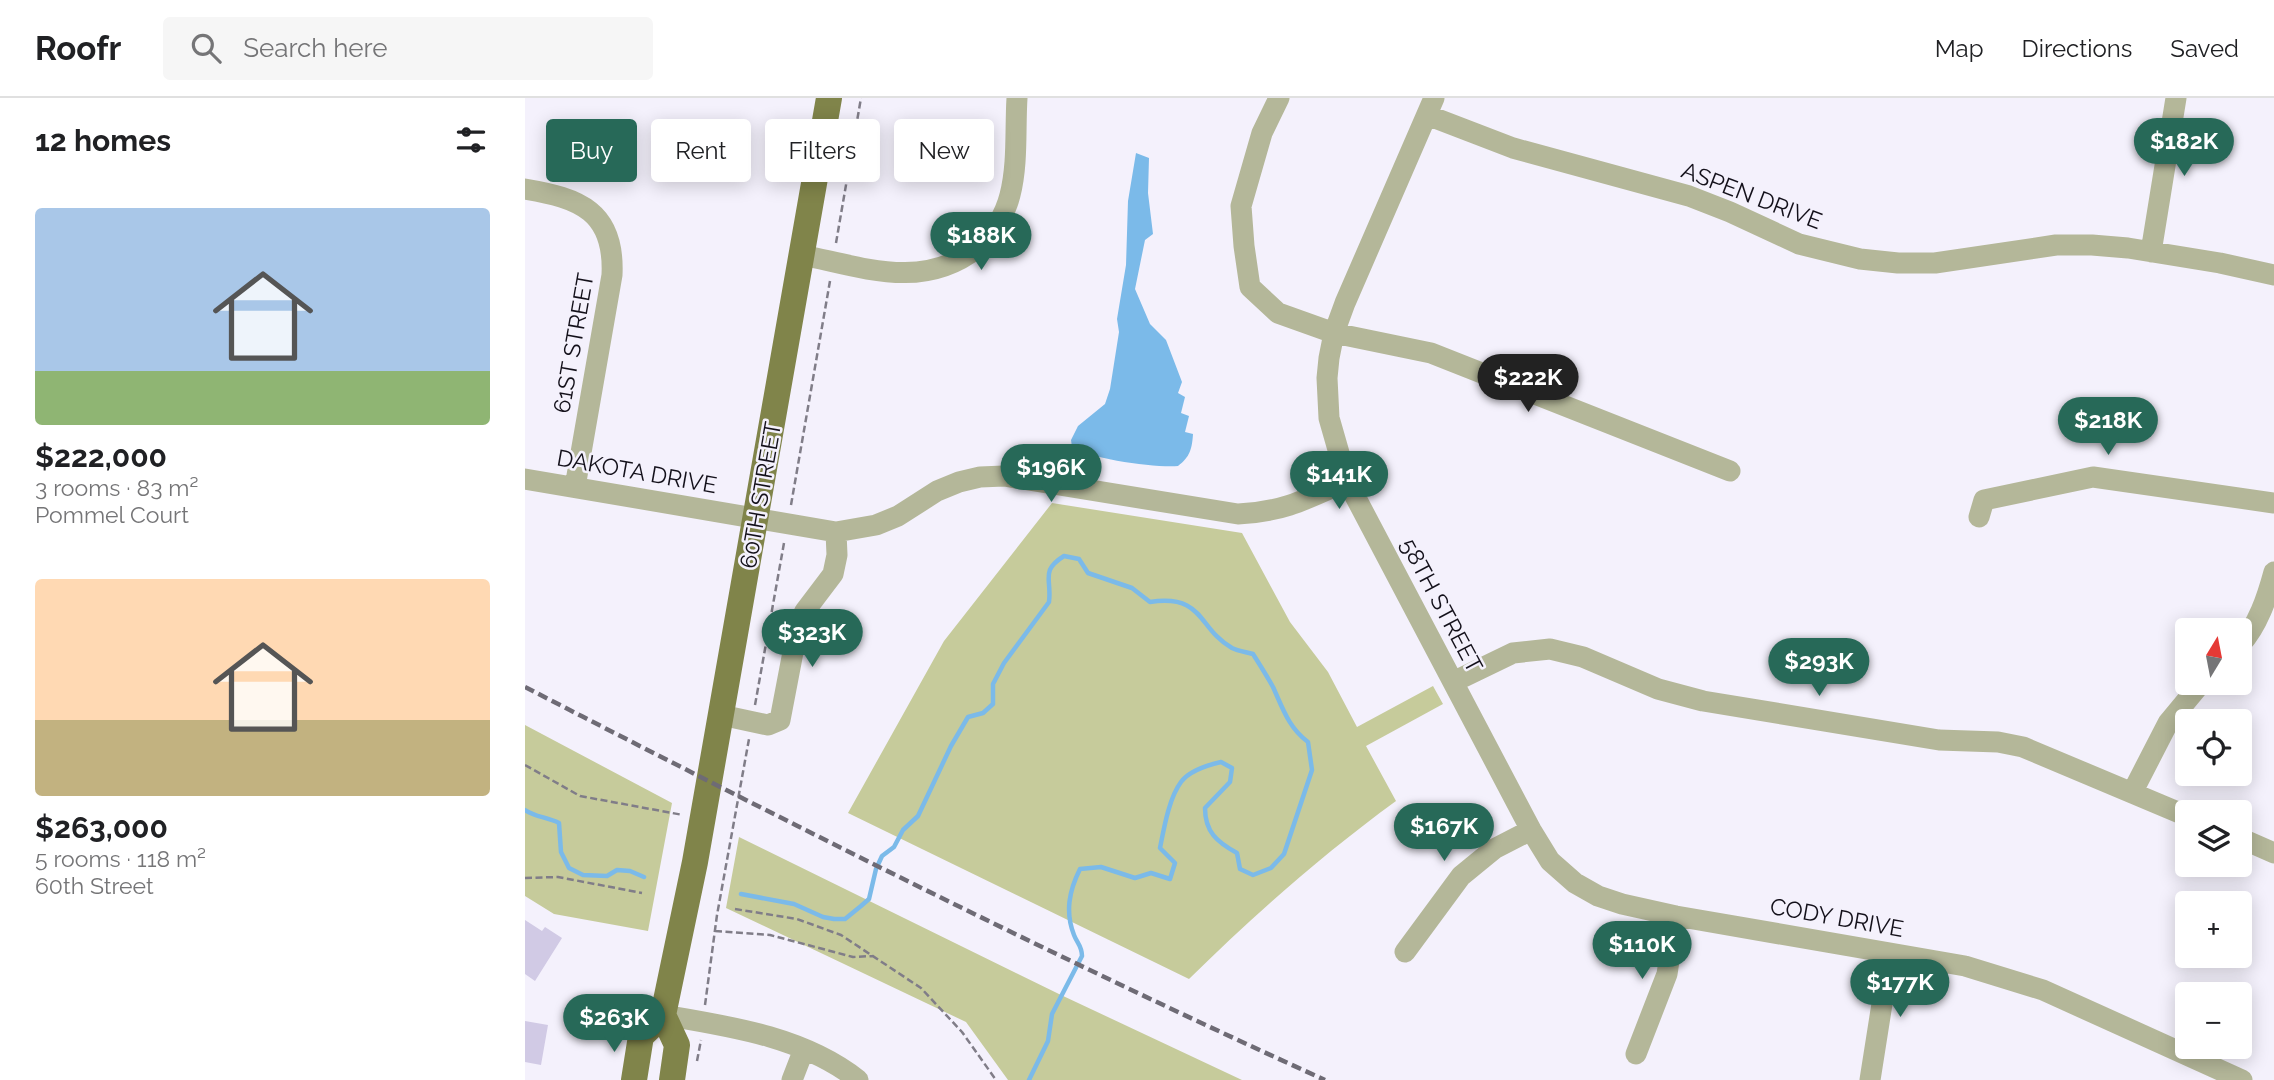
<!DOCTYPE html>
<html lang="en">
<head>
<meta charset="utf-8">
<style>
  :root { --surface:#fff; --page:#f6f6f6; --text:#202124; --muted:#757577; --line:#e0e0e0; --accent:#276958 }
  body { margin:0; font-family:Raleway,sans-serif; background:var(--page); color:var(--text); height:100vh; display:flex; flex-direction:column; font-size:26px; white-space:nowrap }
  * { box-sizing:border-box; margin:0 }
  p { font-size:23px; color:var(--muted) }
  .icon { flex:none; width:38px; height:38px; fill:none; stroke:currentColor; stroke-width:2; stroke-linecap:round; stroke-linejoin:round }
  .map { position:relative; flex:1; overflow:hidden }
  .details { display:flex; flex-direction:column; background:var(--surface); width:525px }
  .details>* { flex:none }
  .banner { position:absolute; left:21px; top:21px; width:665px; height:63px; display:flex; gap:14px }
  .needle { width:46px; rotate:10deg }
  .fabs { position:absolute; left:1650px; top:520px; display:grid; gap:14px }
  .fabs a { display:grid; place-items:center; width:77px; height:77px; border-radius:7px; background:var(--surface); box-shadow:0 4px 18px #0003; font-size:35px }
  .price { position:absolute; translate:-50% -60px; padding:0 16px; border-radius:24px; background:var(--accent); color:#fff; font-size:23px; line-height:46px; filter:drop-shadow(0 2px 4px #0008) }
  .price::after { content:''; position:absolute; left:50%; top:42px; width:21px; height:16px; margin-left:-10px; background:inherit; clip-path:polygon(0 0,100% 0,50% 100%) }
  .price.active { background:#222; color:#fff }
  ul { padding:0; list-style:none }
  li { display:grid; align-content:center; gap:14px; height:371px; padding:0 35px }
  li span { display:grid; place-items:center; height:217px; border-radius:7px; color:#555 }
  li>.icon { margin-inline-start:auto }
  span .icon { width:126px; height:126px; fill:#fffc; stroke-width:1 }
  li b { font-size:30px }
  h2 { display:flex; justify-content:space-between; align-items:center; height:84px; padding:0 35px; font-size:30px }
  .tag { padding:0 24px; border-radius:7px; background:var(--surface); box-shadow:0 4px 18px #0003; font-size:24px; line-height:63px }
  .tag.active { background:var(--accent); color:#fff }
  header { display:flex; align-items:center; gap:42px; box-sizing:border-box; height:98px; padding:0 35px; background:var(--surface); border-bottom:2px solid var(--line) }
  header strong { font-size:33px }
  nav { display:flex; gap:38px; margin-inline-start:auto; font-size:24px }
  .search { width:490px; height:63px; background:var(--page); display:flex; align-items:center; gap:18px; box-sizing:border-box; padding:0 24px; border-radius:7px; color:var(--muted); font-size:26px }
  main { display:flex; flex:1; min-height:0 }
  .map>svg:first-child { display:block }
  .green { fill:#c6cb9b }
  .water { fill:#7bbae9 }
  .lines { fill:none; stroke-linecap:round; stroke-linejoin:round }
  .stream { stroke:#7bbae9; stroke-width:4.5 }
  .building { fill:#d1cae5 }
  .path { stroke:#807d88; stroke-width:2.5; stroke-dasharray:7 3.5; stroke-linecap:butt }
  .minor { stroke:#b4b799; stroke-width:21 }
  .major { stroke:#80844a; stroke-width:26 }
  .rail { stroke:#6e6b75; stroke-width:4.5; stroke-dasharray:10 5; stroke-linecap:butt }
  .labels { text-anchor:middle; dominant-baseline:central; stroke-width:5; stroke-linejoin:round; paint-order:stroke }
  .street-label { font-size:23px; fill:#13101a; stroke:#f4f1fc }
</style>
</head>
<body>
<header>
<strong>Roofr</strong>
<div class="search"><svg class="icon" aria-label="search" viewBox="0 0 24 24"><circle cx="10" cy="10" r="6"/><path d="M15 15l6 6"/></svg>Search here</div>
<nav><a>Map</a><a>Directions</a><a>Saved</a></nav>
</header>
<main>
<section class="details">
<h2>12 homes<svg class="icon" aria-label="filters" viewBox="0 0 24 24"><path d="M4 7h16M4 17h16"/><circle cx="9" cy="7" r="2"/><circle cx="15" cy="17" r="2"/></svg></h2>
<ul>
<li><span style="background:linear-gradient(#a9c7e8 75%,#8fb573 0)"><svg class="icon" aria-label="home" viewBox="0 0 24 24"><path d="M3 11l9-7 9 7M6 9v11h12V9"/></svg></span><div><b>$222,000</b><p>3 rooms · 83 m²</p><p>Pommel Court</p></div></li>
<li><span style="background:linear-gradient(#ffd9b3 65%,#c2b280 0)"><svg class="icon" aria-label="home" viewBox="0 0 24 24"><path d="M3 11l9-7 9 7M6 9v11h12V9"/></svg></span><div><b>$263,000</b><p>5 rooms · 118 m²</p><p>60th Street</p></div></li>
</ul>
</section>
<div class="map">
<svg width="1749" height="982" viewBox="0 0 1749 982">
  <rect width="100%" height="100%" fill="#f4f1fc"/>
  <path class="green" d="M527 405 717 435 765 524 803 574 832 629 908 588 918 606 841 648 871 703C797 757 729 817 664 881L323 715 419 543Z
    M0 627 147 705 123 833 29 816 0 798Z
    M214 739 536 897 717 982H483L441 924 201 810Z"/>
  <path class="water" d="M611 55 624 60 623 95 628 136 620 142 610 191 625 226 641 242 657 284 653 295 660 299 656 315 664 318 660 334 668 336C667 351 665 359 653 368 631 370 564 361 547 349L546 342 553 328 580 306 585 291 594 234 592 221 601 167 603 103Z"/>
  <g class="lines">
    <path class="stream" d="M0 712C10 719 22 719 34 725L36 754 44 770 58 777 82 778 92 772 105 773 119 779
      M216 796 269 806 298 819 309 821H320L336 808 344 801 351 771 357 758 369 749 378 732 393 718 426 648 443 619 458 615 468 606V586L479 565 524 504C527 481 515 473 539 458L554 461 563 475 607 490 625 504C680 496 672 530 707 550 713 553 721 554 728 556 735 567 742 578 748 589 758 611 764 630 783 644L787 672 759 756 746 770 728 777 715 771 712 755C692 744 680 734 680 710L705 684 707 670 696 664C683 667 664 673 656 684 644 700 639 730 635 750L650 765 645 781 626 775 610 780 576 769 555 771C544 793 540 814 549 837 552 845 557 848 557 858L527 916 523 943 504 982"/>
  </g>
  <path class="building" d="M0 822 17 833 20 829 37 840 10 883 0 876Z
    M0 923 23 927 16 967 0 964Z"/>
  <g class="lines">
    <path class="path" d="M311 145 336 0
      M266 407 305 183
      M230 607 259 445
      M0 667 55 698 158 717
      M0 780 33 779 117 795
      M210 811 272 821 316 837 396 890 437 934 471 982
      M190 833 245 837 328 859 348 858
      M180 907 192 817 224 641
      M172 963 176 942"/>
    <path class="minor" d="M754 0 737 35 716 108 719 148 725 189 753 215 809 235 906 255 1205 373
      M909 0 820 205 809 235 804 260 802 280 804 320 822 383 1006 732 1025 763 1050 785 1073 798 1097 806 1151 818 1440 868 1518 892 1717 982
      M902 17 988 50 1164 98 1205 114 1274 146 1335 161 1373 165H1410L1531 147H1567L1603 150 1695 165 1749 177
      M0 91C54 100 90 113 87 177L50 389
      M1626 154 1651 0
      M277 157C337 169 398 193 452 150 468 137 480 117 485 97 493 66 490 31 492 0
      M0 381 311 434 351 427 373 418 412 393 434 384 455 379 479 378 713 416C758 414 782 401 822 383
      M1454 419 1459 402 1568 379 1749 405
      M1715 547C1733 527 1742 500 1749 474
      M928 584 988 555 1025 551 1058 559 1133 591 1178 603 1414 642 1473 644 1498 649 1662 718
      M196 617 243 627 255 622 273 528 280 513 308 476 312 457 311 434
      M1607 695 1643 625 1677 584
      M1715 740 1749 755
      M880 854 936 778 969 751 1006 732
      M138 917C204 928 279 939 333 982
      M1111 956 1142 876 1151 818
      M267 982 279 951
      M1345 982 1365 855"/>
    <path class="major" d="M138 917 152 947 147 982
      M109 982 116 938 138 917 170 764 304 0"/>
    <path class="rail" d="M0 589C264 725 529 859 800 982"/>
  </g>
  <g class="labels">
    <g class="street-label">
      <text transform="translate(1227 97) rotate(21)">ASPEN DRIVE</text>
      <text transform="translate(48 245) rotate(-80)">61ST STREET</text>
      <text transform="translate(112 373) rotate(10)">DAKOTA DRIVE</text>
      <text transform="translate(235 397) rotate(-80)">60TH STREET</text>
      <text transform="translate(917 507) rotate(62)">58TH STREET</text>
      <text transform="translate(1312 819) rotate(10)">CODY DRIVE</text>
    </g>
  </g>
</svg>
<div class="fabs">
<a><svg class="needle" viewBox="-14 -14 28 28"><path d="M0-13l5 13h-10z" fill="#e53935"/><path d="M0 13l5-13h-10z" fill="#757577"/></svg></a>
<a><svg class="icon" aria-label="locate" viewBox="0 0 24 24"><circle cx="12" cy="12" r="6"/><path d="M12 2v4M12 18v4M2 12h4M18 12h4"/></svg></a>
<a><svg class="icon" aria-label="layers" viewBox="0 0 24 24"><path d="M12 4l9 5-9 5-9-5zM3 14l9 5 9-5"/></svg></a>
<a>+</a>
<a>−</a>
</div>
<b class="price" style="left:1659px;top:80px">$182K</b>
<b class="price" style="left:456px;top:174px">$188K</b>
<b class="price active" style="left:1003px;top:316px">$222K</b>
<b class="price" style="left:1583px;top:359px">$218K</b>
<b class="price" style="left:526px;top:406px">$196K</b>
<b class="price" style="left:814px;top:413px">$141K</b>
<b class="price" style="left:287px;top:571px">$323K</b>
<b class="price" style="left:1294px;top:600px">$293K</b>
<b class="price" style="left:919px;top:765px">$167K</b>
<b class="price" style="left:1117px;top:883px">$110K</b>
<b class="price" style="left:1375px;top:921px">$177K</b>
<b class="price" style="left:89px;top:956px">$263K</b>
<div class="banner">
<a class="tag active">Buy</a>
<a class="tag">Rent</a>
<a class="tag">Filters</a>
<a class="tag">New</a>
</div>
</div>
</main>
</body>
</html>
